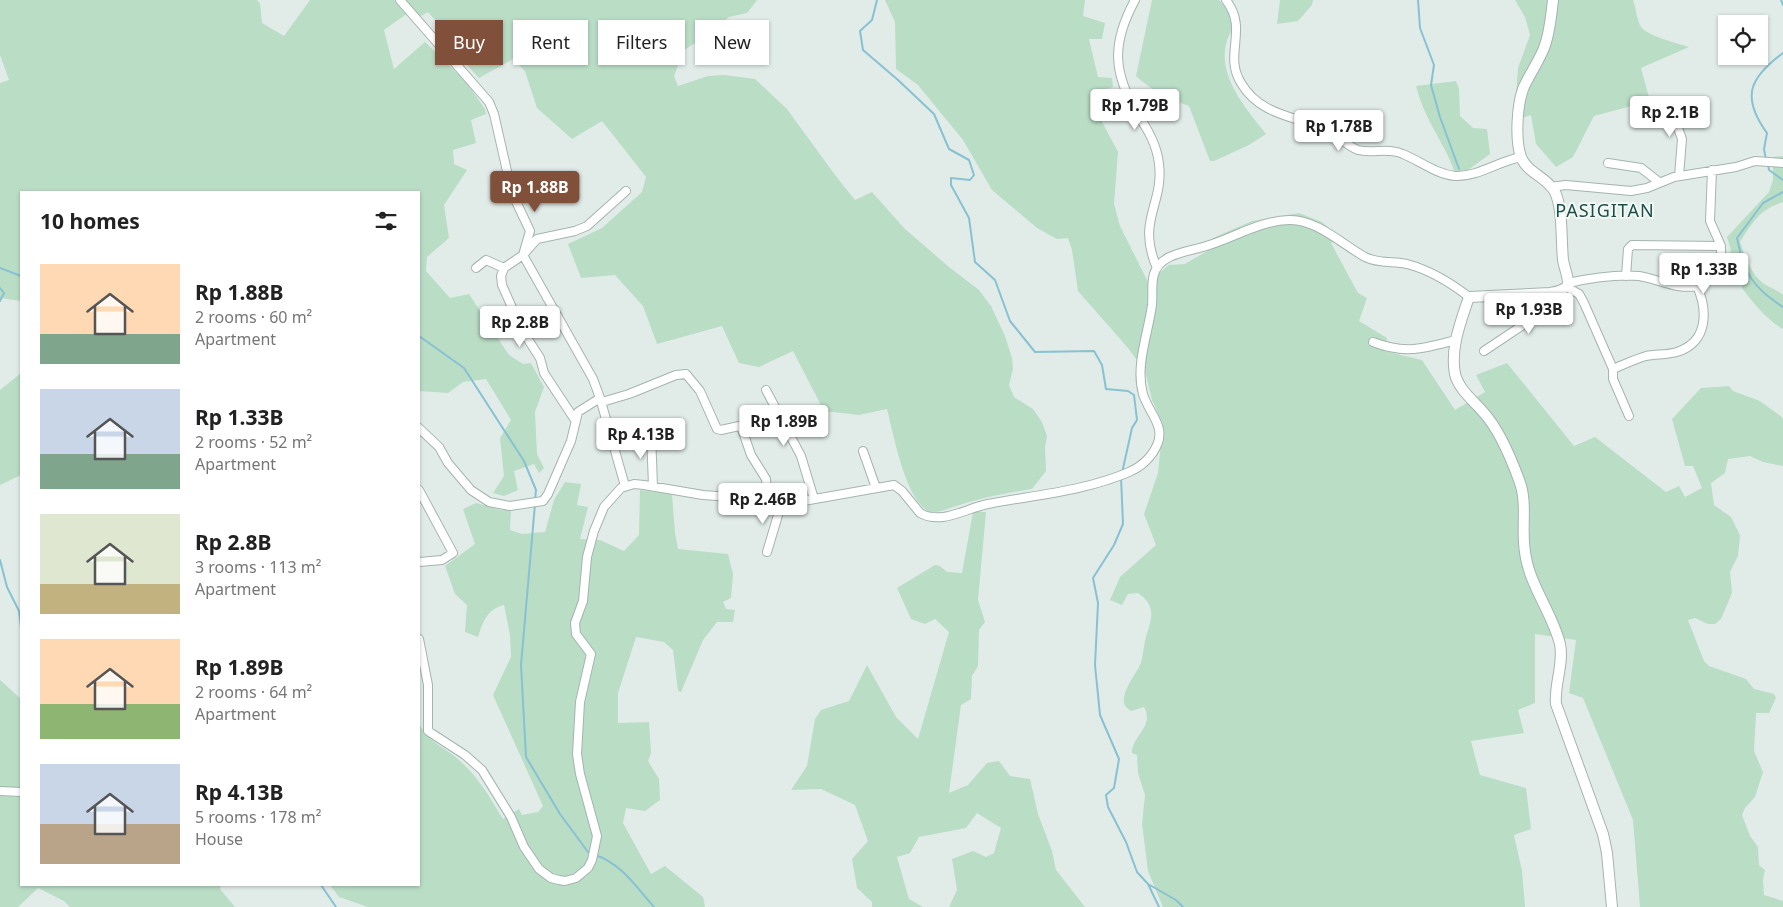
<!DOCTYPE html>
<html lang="en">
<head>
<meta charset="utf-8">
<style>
  :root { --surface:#fff; --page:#f6f6f6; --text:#222; --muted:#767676; --accent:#80503a }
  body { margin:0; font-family:"Noto Sans",sans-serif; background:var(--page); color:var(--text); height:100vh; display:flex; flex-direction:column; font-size:19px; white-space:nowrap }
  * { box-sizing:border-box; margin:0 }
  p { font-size:16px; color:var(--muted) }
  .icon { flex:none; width:28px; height:28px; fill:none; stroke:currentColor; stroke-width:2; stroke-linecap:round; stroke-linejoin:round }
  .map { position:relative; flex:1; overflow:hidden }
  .sheet { position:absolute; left:20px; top:191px; width:400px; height:695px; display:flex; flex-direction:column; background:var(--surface); border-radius:0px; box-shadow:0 1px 4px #0004 }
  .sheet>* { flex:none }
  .guide { position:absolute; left:435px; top:20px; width:475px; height:45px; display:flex; gap:10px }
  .fabs { position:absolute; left:1718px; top:15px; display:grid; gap:10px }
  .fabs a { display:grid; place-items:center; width:50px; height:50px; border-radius:0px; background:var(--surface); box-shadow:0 1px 4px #0004; font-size:25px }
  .price { position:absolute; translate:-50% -42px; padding:0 11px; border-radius:5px; background:#fff; color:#222; font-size:16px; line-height:32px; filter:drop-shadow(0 1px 2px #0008) }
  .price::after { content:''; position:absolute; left:50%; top:30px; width:15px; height:11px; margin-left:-8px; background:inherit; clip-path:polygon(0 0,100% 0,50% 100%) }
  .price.active { background:var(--accent); color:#fff }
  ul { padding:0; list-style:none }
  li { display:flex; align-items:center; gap:15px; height:125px; padding:0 20px }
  li span { display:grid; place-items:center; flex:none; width:140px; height:100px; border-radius:0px; color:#555 }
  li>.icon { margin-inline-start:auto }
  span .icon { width:60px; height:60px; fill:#fffc; stroke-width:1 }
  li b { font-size:21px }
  h2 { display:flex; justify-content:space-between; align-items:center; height:60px; padding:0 20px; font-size:21px }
  .tag { padding:0 18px; border-radius:0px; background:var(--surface); box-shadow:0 1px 4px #0004; font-size:18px; line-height:45px }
  .tag.active { background:var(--accent); color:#fff }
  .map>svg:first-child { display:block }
  .green { fill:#baddc6 }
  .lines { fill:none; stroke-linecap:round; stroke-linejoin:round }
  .stream { stroke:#88c1d2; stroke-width:2 }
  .minor-casing { stroke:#a4b4af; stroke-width:10 }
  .tertiary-casing { stroke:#a4b4af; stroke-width:12 }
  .minor { stroke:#fff; stroke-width:8 }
  .tertiary { stroke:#fff; stroke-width:10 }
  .labels { text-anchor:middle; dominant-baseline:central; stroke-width:4; stroke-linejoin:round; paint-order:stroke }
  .quarter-label { font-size:18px; letter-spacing:1px; fill:#1d4f47; stroke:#f2f8f5 }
</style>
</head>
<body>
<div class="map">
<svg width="1783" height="907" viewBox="0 0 1783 907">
  <rect width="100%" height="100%" fill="#e1ece8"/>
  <path class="green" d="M0 0H257L260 3 262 23 284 36 310 0H757L747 13 729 17 709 34 684 50 674 76 678 86 708 76 724 75 755 79 787 109 835 175 855 200 872 192 905 229 949 267 979 290 991 306 1005 336 1012 358 1013 369 1009 385 1014 397 1033 409 1042 422 1047 436 1045 447 1046 471 1032 489C1005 493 979 498 953 507 947 509 938 513 931 512 906 505 893 432 887 409L859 415 824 411 793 351 759 367 739 363 722 326 657 344 643 306 615 275 581 278 568 244 602 228 642 192 646 177 602 121 572 139 537 108 525 71 513 59 479 78 454 51 453 40 428 12 419 17 412 10 384 30 394 69 425 42 466 82 485 109 486 114 471 120 476 143 453 150 454 164 467 170 444 205 449 238 427 257 426 271 450 298 469 294 509 355 523 364 531 363 544 387 535 412 537 454 544 468 539 473 534 464 514 471 518 490 504 496 493 493 504 476 500 438 511 420 486 379 463 382 448 393 419 391V192H21V301L0 298V83L9 80 0 55Z
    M885 0H1085L1083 16 1105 23 1102 39H1089L1098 77 1112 78 1113 87 1096 92 1093 105 1118 152 1114 204 1120 226 1148 282 1169 265 1185 264 1209 250 1213 238 1252 221 1299 213 1322 222 1341 238 1331 243 1358 293 1367 298 1359 321 1387 338 1384 351 1422 360 1455 410 1485 392 1476 375 1507 363 1574 446 1595 437 1666 492 1679 486 1685 497 1702 488 1693 466H1685L1672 419 1701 388 1729 386 1733 391 1760 401 1783 418V466L1763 462 1750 456 1728 459 1725 473 1711 483 1714 505 1731 517 1740 535 1738 556 1730 572 1732 593 1721 619 1715 624H1708L1695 618 1688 620 1704 661 1709 666 1746 679 1754 689 1774 694 1776 698 1769 713H1756L1754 751 1763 772 1755 797 1745 808 1742 815 1750 836 1758 847 1759 865 1765 870 1763 880 1764 895 1783 901V907H1640L1633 820 1583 698 1569 693 1576 640 1535 634V703L1518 710 1524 733 1471 741 1480 775 1526 788 1531 829 1514 835 1522 871 1525 907H1163L1148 871 1142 824 1145 795 1138 773 1137 755 1132 753C1132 736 1155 726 1144 707L1131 711C1128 709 1125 707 1124 703 1122 691 1134 677 1139 667 1143 659 1143 650 1145 641 1150 621 1159 608 1138 593L1128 594 1122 605 1110 600 1120 577 1156 545 1144 514 1158 473 1163 424 1152 400 1145 371 1128 348 1078 291 1072 250 1068 238 1057 239 1037 228 992 190 963 140 918 85 896 69 895 22Z
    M1152 0H1219L1229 11 1233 28C1209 66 1242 104 1266 134L1249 145 1214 161H1210L1189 106C1169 99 1152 91 1136 76Z
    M1280 0H1313L1312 5 1298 21 1277 24Z
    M1515 0H1633C1636 8 1637 20 1641 27 1647 36 1677 43 1689 47L1641 68 1650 101 1594 116 1573 157 1556 167 1536 144 1531 115 1514 121 1518 68 1530 35 1525 17Z
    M1456 81 1459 89 1460 116 1473 128 1487 129 1490 154 1457 178C1446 144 1425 122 1416 86Z
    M1783 156V202C1758 211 1754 221 1740 242 1745 257 1752 277 1766 285 1772 289 1778 290 1783 295V329C1767 320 1753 303 1742 288L1743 282 1727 264 1731 250 1727 237 1769 192 1773 180V157Z
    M21 373V475L0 485V390Z
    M565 482 581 484 577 505 588 507 580 539 600 540 624 551 639 535 640 490 672 494 675 533 678 549 728 554 733 574 731 598 723 602 726 609 735 610 733 622H717L703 640 681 692 678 691 673 650 664 642 636 637 618 693V723L649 722 651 753 648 761 659 779 660 800 645 811 626 808 623 823 651 874 665 866 703 897 705 907H368L339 897 330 885H419V724C432 745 442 745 459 760 479 778 489 796 503 819L519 809 522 815 538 812 543 806 493 695 511 657 510 635 504 605C487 609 483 622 478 637L465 632 467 605 455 594 445 566 475 544 463 509 476 503 501 510 511 509 510 530 522 534 545 532 554 500Z
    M973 512H986L978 600 985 622 979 630 978 666 972 676 971 699 961 705 949 793 968 785 987 763 999 761 1010 776 1030 779 1038 814 1052 851 1056 870 1085 907H949L957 890 952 859 973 851 986 857 994 853 1001 828 977 813 966 828 919 837 910 853 897 857 909 899 923 907H872V902L857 888 852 859 868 841 855 805 821 789 791 790 807 766 815 719 821 710 849 701 867 665 896 717 918 739 949 632 935 619 925 624 911 619 897 588 935 565 940 566 947 572 962 573Z
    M0 680 21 699V885H221L220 889 235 907H70L64 901 38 888 18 907H0Z"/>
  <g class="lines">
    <path class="stream" d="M877 0 872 20 860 31 863 50 898 80 934 114 949 149 969 160 974 175 970 180 951 178V185L969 218 975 262 995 280 1010 321 1035 352 1094 351 1102 365 1106 389 1128 391 1134 395 1137 420 1132 428 1122 473
      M1418 0 1420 28 1434 65 1431 85 1440 117 1459 169
      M1781 0 1783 5
      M1766 160 1764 149 1767 133C1741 97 1749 78 1783 53
      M1768 165 1769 170 1783 180
      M1783 192 1763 203 1737 238C1744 273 1753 288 1783 307
      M0 268 21 276
      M0 288 4 293 0 301
      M419 336 464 368 524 461 536 490 535 500
      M1121 477 1123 524 1114 545 1093 578 1098 603 1095 665 1100 715 1119 759 1114 788 1106 795 1108 807 1126 842 1137 872 1148 884 1159 907
      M535 504 521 665 526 757 560 814 588 852 591 853
      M0 560 7 587 19 611 21 628
      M595 855C621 863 637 888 654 907
      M1148 884 1176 900 1183 907
      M321 885 336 907"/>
    <g class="minor-casing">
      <path id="minor" d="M400 0 489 102 494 114 512 193 530 231 523 255 593 379 600 398 625 486
        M1135 0C1111 44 1113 73 1138 115 1148 130 1157 145 1159 164 1164 205 1136 220 1157 268
        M1226 0C1249 30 1223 54 1241 83 1261 117 1298 116 1329 131 1339 136 1347 146 1358 150 1373 154 1388 147 1403 154 1420 161 1436 174 1455 176 1478 177 1499 161 1521 157
        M1673 104 1674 117 1682 139 1679 176
        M1608 163 1641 168 1659 182
        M1550 187 1566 185 1631 191 1647 188 1674 177 1736 167 1755 161 1783 163
        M476 268 486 260 504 268 523 255 537 239 575 231 587 226 626 191
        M504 268 501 276 502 285 522 330 540 358 544 373 575 420
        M1626 276 1628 249 1632 245 1721 246
        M1568 283C1591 278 1615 274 1639 276 1659 279 1676 290 1697 286L1721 256V246L1710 221 1712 170
        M1566 287 1579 294 1584 303 1613 369V379L1629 416
        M1373 342C1406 355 1424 348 1456 340
        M1484 351 1532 319 1550 293
        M1613 369C1623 365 1635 359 1646 356 1656 354 1667 355 1677 352 1708 342 1708 311 1697 286
        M766 390 801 456 814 499
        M602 402 629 394 676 375 686 374 700 391 717 429 721 430 739 426 742 429 751 455 766 479 768 501
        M419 428 439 447 448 463 471 490 489 502 510 506 543 501 548 494 571 441 578 412 600 398
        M651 434 653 486
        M863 451 876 488
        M419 490 453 553 442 560 419 562
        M767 552 781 505
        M419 639 428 685V731L465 755 482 770 511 817 524 847 539 869 551 878 559 880 565 881 576 878 588 868 592 860 597 836 580 774 577 754 580 702 591 654 576 634 575 623 583 601 587 557 594 531 604 507 621 488 634 484 644 485 703 495 758 499 781 505 894 485 902 491 920 513C927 517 935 518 943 517 958 515 973 507 988 504 1035 495 1085 491 1129 472 1141 467 1152 457 1157 445 1166 426 1148 412 1143 394 1135 366 1148 334 1152 305 1153 295 1151 284 1154 274 1160 254 1186 252 1203 247 1232 239 1258 221 1289 220 1316 219 1342 244 1365 257 1379 264 1393 261 1407 264 1430 270 1451 283 1469 297
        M0 791 21 792"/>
    </g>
    <g class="tertiary-casing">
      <path id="tertiary" d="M1553 0C1551 16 1550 33 1544 48 1538 63 1529 75 1523 89 1517 106 1515 140 1521 157 1527 173 1547 177 1555 192 1563 209 1561 241 1563 260 1564 267 1570 281 1567 286 1563 291 1555 292 1550 293L1469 297C1461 321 1450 348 1455 374 1459 390 1474 401 1484 413 1500 431 1511 458 1519 480 1528 502 1521 529 1525 552 1529 585 1552 612 1560 644 1564 665 1554 684 1556 704L1603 834 1607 853 1612 907"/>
    </g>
    <use href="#minor" class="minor"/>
    <use href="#tertiary" class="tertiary"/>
  </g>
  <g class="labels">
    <g class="quarter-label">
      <text x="1605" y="210">PASIGITAN</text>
    </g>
  </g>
</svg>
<div class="fabs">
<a><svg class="icon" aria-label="locate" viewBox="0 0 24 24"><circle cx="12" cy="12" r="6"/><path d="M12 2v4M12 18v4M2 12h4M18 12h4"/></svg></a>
</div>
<b class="price" style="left:1135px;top:131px">Rp 1.79B</b>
<b class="price" style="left:1670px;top:138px">Rp 2.1B</b>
<b class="price" style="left:1339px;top:152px">Rp 1.78B</b>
<b class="price active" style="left:535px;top:213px">Rp 1.88B</b>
<b class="price" style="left:1704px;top:295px">Rp 1.33B</b>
<b class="price" style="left:1529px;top:335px">Rp 1.93B</b>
<b class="price" style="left:520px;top:348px">Rp 2.8B</b>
<b class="price" style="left:784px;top:447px">Rp 1.89B</b>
<b class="price" style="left:641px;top:460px">Rp 4.13B</b>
<b class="price" style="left:763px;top:525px">Rp 2.46B</b>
<div class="guide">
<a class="tag active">Buy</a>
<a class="tag">Rent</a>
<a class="tag">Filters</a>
<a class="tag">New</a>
</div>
<section class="sheet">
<h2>10 homes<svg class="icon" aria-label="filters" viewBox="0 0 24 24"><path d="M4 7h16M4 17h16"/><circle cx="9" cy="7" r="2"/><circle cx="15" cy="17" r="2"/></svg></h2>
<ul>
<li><span style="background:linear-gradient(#ffd9b3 70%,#7fa58c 0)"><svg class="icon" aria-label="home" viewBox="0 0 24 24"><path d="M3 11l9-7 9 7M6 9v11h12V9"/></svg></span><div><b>Rp 1.88B</b><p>2 rooms · 60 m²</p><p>Apartment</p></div></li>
<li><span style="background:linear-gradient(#c9d6e8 65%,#7fa58c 0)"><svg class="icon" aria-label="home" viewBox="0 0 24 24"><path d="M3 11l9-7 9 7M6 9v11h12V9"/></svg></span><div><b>Rp 1.33B</b><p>2 rooms · 52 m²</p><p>Apartment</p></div></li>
<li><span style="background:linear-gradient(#dfe7d0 70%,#c2b280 0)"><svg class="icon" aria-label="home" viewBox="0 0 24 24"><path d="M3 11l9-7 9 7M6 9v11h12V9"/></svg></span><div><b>Rp 2.8B</b><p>3 rooms · 113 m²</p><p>Apartment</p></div></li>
<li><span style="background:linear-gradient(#ffd9b3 65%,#8fb573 0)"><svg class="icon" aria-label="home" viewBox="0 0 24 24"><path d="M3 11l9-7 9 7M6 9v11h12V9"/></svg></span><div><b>Rp 1.89B</b><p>2 rooms · 64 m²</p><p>Apartment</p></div></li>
<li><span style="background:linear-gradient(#c9d6e8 60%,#b9a48a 0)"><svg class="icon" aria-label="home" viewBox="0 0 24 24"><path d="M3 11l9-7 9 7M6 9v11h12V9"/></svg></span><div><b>Rp 4.13B</b><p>5 rooms · 178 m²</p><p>House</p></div></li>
</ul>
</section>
</div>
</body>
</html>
